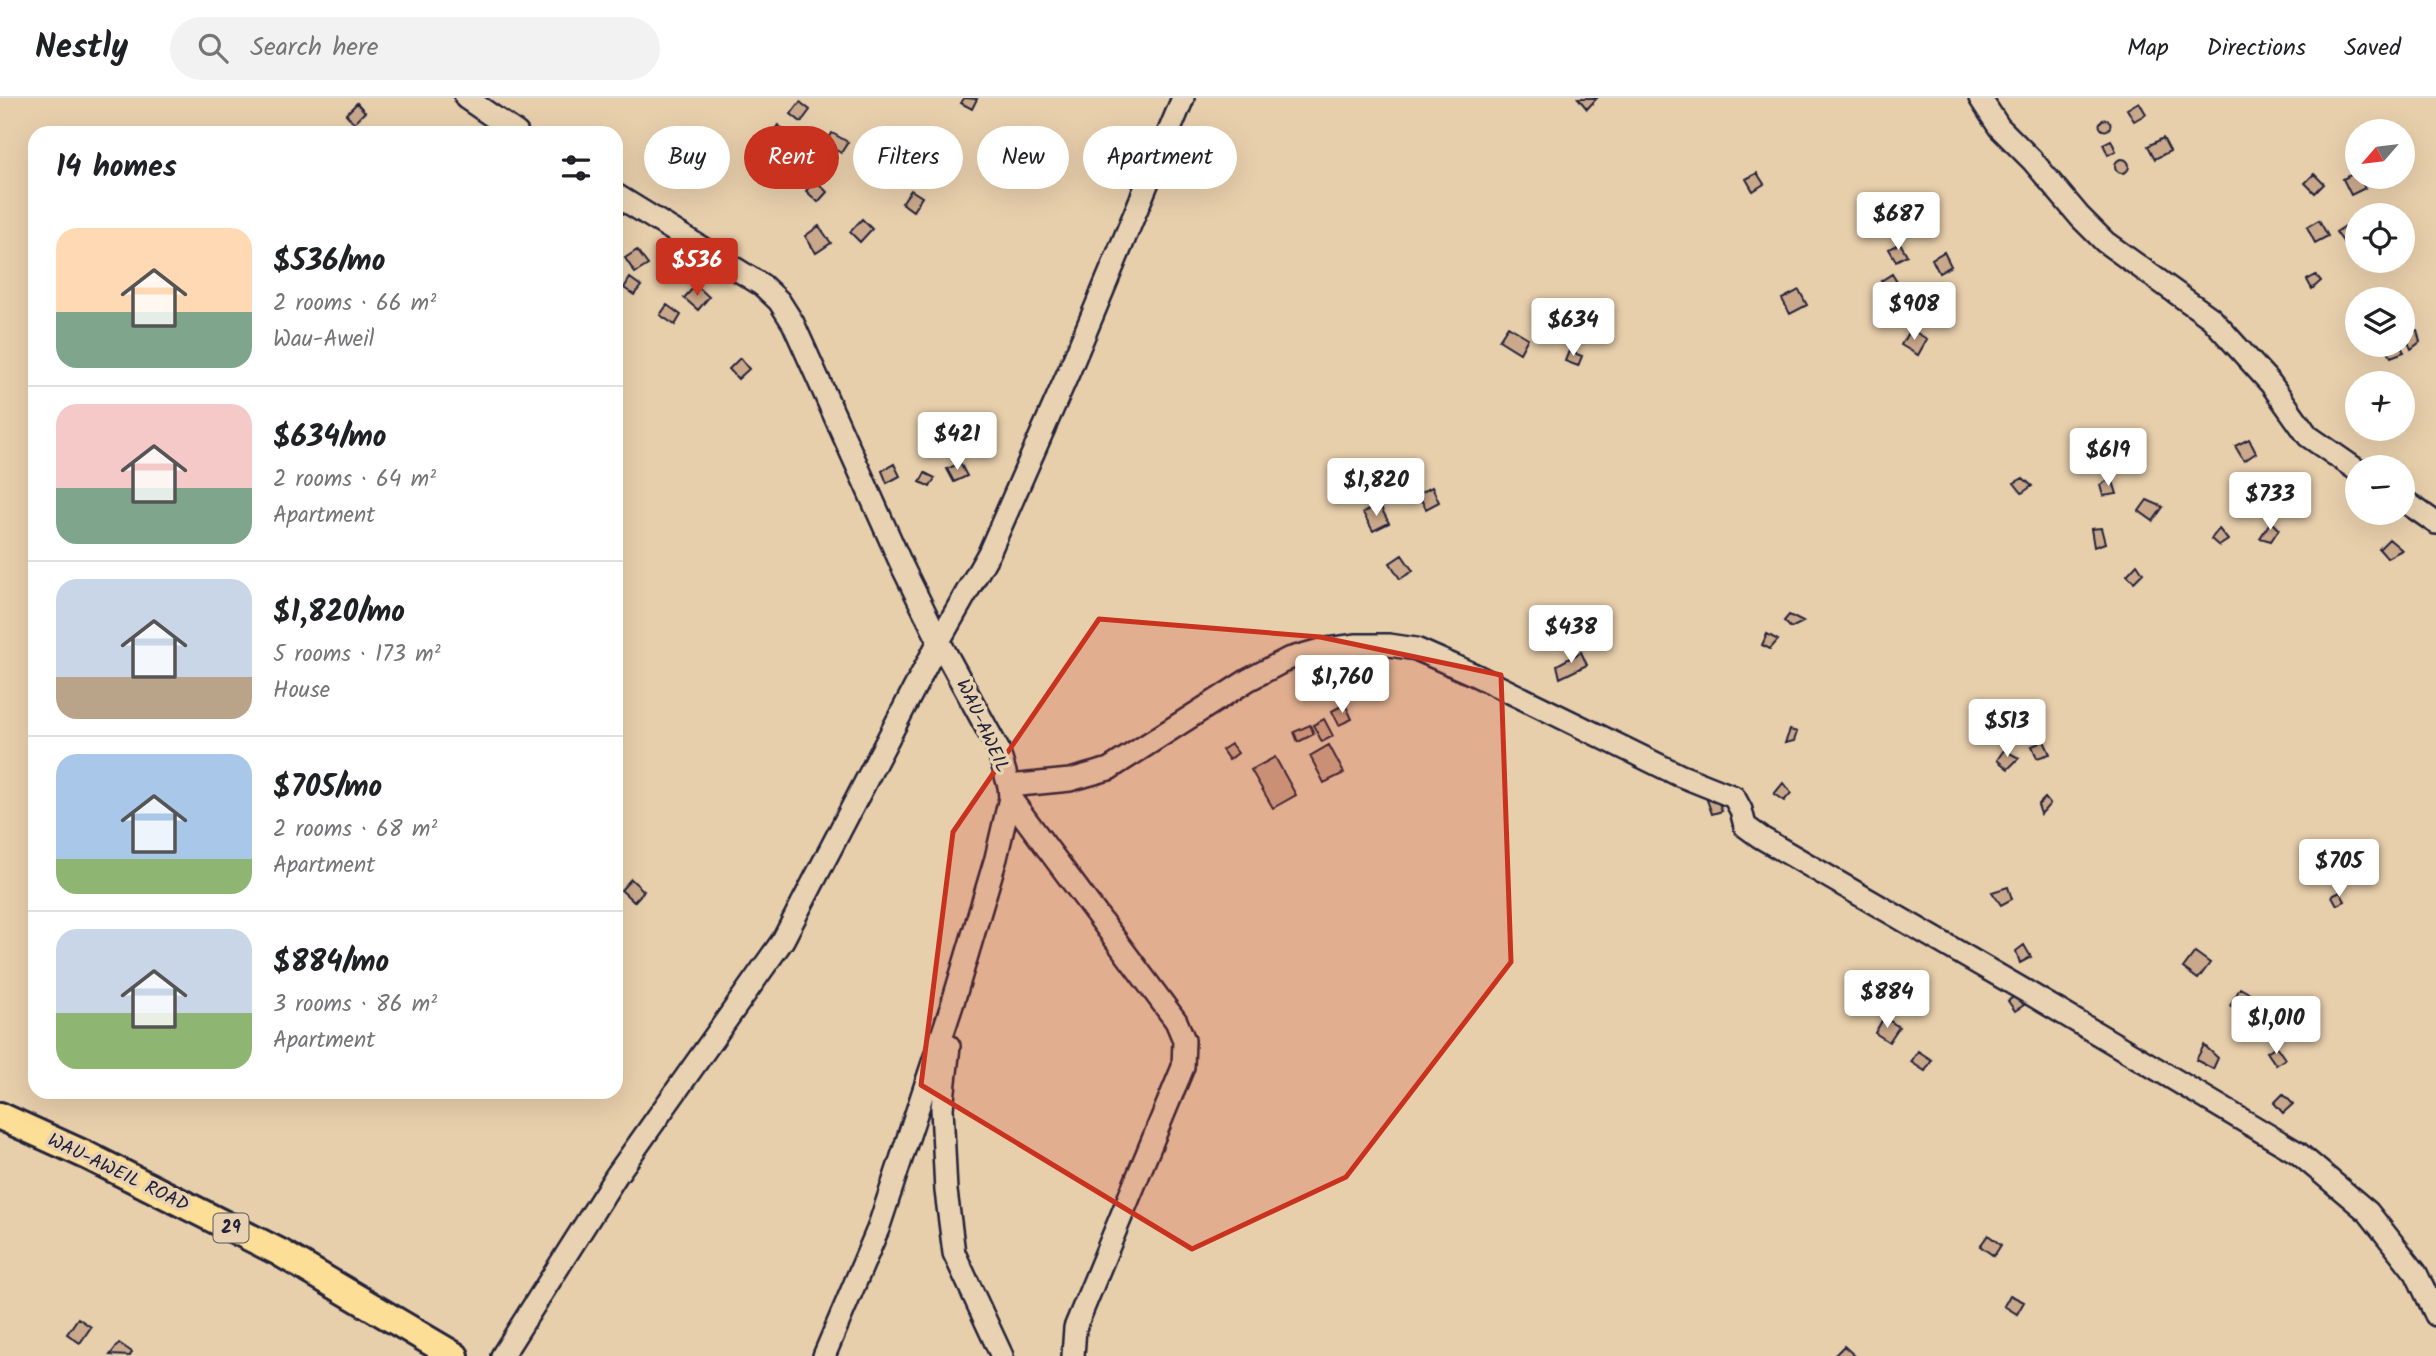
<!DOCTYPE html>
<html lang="en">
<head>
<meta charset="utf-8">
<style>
  :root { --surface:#fff; --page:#f2f2f2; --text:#202124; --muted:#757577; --line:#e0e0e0; --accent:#c8321e }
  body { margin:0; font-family:Kalam,sans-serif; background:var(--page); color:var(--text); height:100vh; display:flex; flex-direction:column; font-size:26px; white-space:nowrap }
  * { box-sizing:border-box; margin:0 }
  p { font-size:23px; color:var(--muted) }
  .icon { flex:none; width:38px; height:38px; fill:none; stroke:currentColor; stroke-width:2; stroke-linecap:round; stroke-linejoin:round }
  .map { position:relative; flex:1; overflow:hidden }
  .side { position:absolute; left:28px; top:28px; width:595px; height:973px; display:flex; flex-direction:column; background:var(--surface); border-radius:21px; box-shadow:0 7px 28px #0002 }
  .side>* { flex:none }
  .guide { position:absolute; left:644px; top:28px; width:665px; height:63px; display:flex; gap:14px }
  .needle { width:46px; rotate:242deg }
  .tools { position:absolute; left:2345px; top:21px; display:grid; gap:14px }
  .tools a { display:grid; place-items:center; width:70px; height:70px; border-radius:50%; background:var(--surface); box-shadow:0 7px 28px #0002; font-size:35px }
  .price { position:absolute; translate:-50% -60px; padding:0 16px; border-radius:7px; background:#fff; color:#222; font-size:23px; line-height:46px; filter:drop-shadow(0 2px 4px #0008) }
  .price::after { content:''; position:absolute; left:50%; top:42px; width:21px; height:16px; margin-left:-10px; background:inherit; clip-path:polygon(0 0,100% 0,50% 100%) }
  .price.current { background:var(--accent); color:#fff }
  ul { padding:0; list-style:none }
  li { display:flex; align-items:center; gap:21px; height:175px; padding:0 28px }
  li+li { border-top:2px solid var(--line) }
  li span { display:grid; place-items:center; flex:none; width:196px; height:140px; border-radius:21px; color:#555 }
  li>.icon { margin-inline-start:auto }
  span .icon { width:84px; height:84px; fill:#fffc; stroke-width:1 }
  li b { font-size:30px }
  h2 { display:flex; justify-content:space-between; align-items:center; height:84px; padding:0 28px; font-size:30px }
  .pill { padding:0 24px; border-radius:32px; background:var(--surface); box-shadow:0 7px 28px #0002; font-size:24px; line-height:63px }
  .pill.current { background:var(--accent); color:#fff }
  header { display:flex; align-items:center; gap:42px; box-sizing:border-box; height:98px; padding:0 35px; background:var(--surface); border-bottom:2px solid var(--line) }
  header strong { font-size:33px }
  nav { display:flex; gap:38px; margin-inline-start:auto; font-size:24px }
  .search { width:490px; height:63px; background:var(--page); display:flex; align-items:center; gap:18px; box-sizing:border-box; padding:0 24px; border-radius:38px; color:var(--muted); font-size:26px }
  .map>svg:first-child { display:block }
  .building { fill:#caa88b; stroke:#22223b; stroke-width:2 }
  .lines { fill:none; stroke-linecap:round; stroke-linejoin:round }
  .minor-casing { stroke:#22223b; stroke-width:26 }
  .major-casing { stroke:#22223b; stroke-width:32 }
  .minor { stroke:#e8d2b1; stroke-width:21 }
  .major { stroke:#fdde96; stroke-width:26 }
  .marked { fill:#c8321e; fill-opacity:0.2; stroke:#c8321e; stroke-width:5; stroke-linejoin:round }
  .labels { text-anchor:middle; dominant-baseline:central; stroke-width:7; stroke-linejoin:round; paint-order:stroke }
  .shield { fill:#e8d2b1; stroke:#5d575e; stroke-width:2 }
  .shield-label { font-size:18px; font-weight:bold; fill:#22223b }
  .street-label { font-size:19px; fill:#22223b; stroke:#e8d2b1 }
</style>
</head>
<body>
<header>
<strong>Nestly</strong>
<div class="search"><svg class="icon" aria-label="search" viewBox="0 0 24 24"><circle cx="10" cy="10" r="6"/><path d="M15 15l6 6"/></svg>Search here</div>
<nav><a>Map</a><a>Directions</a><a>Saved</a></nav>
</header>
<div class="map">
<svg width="2436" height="1258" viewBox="0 0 2436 1258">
  <rect width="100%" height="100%" fill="#e8cfac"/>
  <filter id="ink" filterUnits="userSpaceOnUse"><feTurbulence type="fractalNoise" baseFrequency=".0143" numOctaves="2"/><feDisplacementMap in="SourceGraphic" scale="14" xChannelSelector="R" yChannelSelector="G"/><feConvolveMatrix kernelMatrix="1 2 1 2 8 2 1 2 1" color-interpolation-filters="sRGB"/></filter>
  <g filter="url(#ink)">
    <path class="building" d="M964 0 977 1 972 11 961 5Z
      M1578 0H1597L1587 11Z
      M800 4 810 12 801 24 791 16Z
      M2139 4 2146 16 2134 23 2127 11Z
      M357 5 365 14 354 25 346 16Z
      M2099.5 27a5.5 5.5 0 1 1 11 0a5.5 5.5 0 1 1-11 0Z
      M778 27 791 37 782 50 769 40Z
      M832 35 848 44 841 55 826 46Z
      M667 36 678 46 665 58 655 49Z
      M2163 40 2170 53 2155 61 2148 48Z
      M2111 42 2116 53 2108 57 2103 46Z
      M2115 68a7 7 0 1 1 14 0a7 7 0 1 1-14 0Z
      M2356 74 2365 90 2351 97 2343 81Z
      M1757 75 1764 86 1753 93 1746 81Z
      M2314 76 2324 86 2315 95 2305 85Z
      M815 82 827 94 818 104 806 93Z
      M911 92 922 99 913 113 902 105Z
      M862 121 872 131 860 144 850 134Z
      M2319 122 2328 138 2315 145 2307 129Z
      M2347 127 2354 139 2344 145 2336 134Z
      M819 128 831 145 816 155 805 138Z
      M1900 145 1907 157 1896 163 1889 151Z
      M637 152 648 167 635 175 625 160Z
      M1944 154 1951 168 1939 175 1932 161Z
      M1892 176 1900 189 1889 196 1881 183Z
      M2316 177 2321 183 2312 191 2307 182Z
      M630 180 641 188 634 197 624 190Z
      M696 187 709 199 698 212 684 200Z
      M1799 192 1807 207 1790 216 1782 201Z
      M667 207 681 217 675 227 660 217Z
      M2357 218V235H2351L2348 219Z
      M1508 228 1528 240 1520 255 1499 242Z
      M1910 231 1927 241 1918 257 1901 247Z
      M2417 232 2420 244 2411 251 2403 233Z
      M2386 247H2400L2404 254 2391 259Z
      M1569 253 1582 258 1578 268 1565 263Z
      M740 260 749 271 738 281 729 271Z
      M2249 341 2256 355 2244 363 2235 348Z
      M960 365 967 378 954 384 947 371Z
      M894 366 900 378 887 385 882 373Z
      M925 375 935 380 930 389 920 384Z
      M2023 380 2032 388 2022 395 2014 385Z
      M2112 380 2117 396 2103 398 2100 387Z
      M1432 389 1439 404 1426 411 1418 396Z
      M2147 402 2163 409 2153 423 2139 413Z
      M1379 406 1389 425 1373 433 1363 415Z
      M2271 423 2279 431 2271 443 2260 440Z
      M2101 430 2105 445 2094 449 2091 431Z
      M2219 431 2228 442 2219 448 2211 441Z
      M2389 441 2402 452 2387 460 2379 451Z
      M1402 457 1413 473 1400 481 1390 465Z
      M2137 466 2143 475 2134 484 2127 477Z
      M1789 517 1803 524 1791 530 1784 523Z
      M1767 536 1778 542 1770 551 1762 547Z
      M1581 554 1587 567 1560 580 1557 567Z
      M1345 606 1352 621 1339 627 1332 613Z
      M1324 621 1333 638 1322 644 1313 627Z
      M1310 627 1314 636 1298 644 1294 634Z
      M1790 632 1797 634 1794 643 1785 645Z
      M2044 643 2050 656 2037 660 2032 648Z
      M1231 646 1238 655 1229 662 1222 652Z
      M1329 647 1344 675 1324 685 1310 658Z
      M2004 652 2019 660 2008 671 1997 662Z
      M1275 659 1296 697 1273 710 1251 672Z
      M1783 685 1791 695 1784 703 1774 696Z
      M1715 695 1722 713 1712 716 1706 699Z
      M2045 700 2050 706 2041 716 2038 707Z
      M2321 753 2331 766 2319 775 2309 762Z
      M631 781 644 793 634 804 621 792Z
      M2008 789 2012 801 2001 807 1992 794Z
      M2340 794 2345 803 2337 807 2332 798Z
      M2024 847 2031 859 2020 865 2016 853Z
      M2195 854 2210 865 2198 881 2183 870Z
      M2240 890 2254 898 2244 916 2230 908Z
      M2016 897 2024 907 2015 913 2008 903Z
      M1884 919 1899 929 1889 944 1875 935Z
      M2204 947 2218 960 2213 971 2196 962Z
      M2276 948 2285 961 2276 967 2267 954Z
      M1918 953 1932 962 1925 973 1911 964Z
      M2283 996 2293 1006 2283 1015 2274 1005Z
      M1988 1137 2001 1147 1994 1158 1980 1148Z
      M2010 1197 2024 1204 2017 1216 2004 1208Z
      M78 1220 91 1229 80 1245 67 1236Z
      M119 1245 132 1254 130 1258 110 1257Z
      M1844 1248 1855 1258H1834Z"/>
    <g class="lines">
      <g class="minor-casing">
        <path id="minor" d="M466 0 517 35
          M1980 0 1999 29 2032 62 2080 119 2105 144 2211 220 2271 286 2308 338 2357 372
          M616 97 762 187 779 203 793 225 903 470 939 543 998 651 1009 688 1010 700 996 760 953 904 878 1131 824 1258
          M2403 402 2436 425
          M1009 688 1070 682 1109 671 1248 582 1288 561 1320 552 1357 547H1389L1416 551 1475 577 1679 677 1734 699 1741 712 1745 728 1760 739 2029 895 2298 1055 2368 1114 2416 1175 2436 1217
          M1010 700 1176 923 1184 942 1183 969 1075 1230 1073 1258
          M949 948 942 1010 946 1093 954 1155 1002 1258
          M502 1258 616 1078 783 842 939 543 989 455 1070 271 1183 0"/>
      </g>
      <g class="major-casing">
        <path id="major" d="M0 1018 88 1058 279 1154 455 1258"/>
      </g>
      <use href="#minor" class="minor"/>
      <use href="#major" class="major"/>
    </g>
  </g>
  <path class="marked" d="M1099 521 1320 539 1501 577 1511 864 1346 1079 1192 1151 921 987 953 734Z"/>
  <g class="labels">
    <rect class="shield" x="213.5" y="1115.5" width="35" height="29" rx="5"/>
    <g class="shield-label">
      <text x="231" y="1130">29</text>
    </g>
    <g class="street-label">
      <text transform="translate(982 628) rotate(65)">WAU-AWEIL</text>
      <text transform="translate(118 1075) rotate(26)">WAU-AWEIL ROAD</text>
    </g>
  </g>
</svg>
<div class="tools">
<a><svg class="needle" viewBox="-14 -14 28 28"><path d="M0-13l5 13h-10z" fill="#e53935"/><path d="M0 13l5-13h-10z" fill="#757577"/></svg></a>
<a><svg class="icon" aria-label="locate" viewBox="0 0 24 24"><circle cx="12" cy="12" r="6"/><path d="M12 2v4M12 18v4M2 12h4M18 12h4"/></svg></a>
<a><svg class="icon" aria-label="layers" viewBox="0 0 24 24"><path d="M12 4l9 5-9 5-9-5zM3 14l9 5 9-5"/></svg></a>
<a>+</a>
<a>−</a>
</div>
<b class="price" style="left:1898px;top:154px">$687</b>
<b class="price current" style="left:697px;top:200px">$536</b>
<b class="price" style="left:1914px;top:244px">$908</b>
<b class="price" style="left:1573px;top:260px">$634</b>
<b class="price" style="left:957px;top:374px">$421</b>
<b class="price" style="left:2108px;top:390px">$619</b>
<b class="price" style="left:1376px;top:420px">$1,820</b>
<b class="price" style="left:2270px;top:434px">$733</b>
<b class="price" style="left:1571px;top:567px">$438</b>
<b class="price" style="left:1342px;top:617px">$1,760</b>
<b class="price" style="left:2007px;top:661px">$513</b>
<b class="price" style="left:2339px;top:801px">$705</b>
<b class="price" style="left:1887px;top:932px">$884</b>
<b class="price" style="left:2276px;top:958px">$1,010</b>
<div class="guide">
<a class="pill">Buy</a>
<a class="pill current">Rent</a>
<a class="pill">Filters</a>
<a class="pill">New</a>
<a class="pill">Apartment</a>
</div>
<section class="side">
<h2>14 homes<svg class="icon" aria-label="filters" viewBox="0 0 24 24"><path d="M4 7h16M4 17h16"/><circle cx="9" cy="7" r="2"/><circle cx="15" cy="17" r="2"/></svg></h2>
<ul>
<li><span style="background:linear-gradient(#ffd9b3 60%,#7fa58c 0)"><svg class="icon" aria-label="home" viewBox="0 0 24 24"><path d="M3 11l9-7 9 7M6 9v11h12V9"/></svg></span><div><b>$536/mo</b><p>2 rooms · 66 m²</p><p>Wau-Aweil</p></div></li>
<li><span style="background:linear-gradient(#f6c9c9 60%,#7fa58c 0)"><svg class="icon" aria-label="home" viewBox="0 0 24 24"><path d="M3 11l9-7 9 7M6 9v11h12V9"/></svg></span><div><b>$634/mo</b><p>2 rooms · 64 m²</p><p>Apartment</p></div></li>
<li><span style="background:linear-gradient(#c9d6e8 70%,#b9a48a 0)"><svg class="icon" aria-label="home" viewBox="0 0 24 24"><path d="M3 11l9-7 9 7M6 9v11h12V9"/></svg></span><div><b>$1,820/mo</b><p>5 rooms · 173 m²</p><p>House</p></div></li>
<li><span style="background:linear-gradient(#a9c7e8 75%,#8fb573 0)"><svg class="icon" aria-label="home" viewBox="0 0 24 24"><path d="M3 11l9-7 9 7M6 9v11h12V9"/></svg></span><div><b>$705/mo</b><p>2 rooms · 68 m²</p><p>Apartment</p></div></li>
<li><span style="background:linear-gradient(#c9d6e8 60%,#8fb573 0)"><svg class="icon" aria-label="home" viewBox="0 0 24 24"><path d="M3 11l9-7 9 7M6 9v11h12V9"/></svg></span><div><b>$884/mo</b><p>3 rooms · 86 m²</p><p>Apartment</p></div></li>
</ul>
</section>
</div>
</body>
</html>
